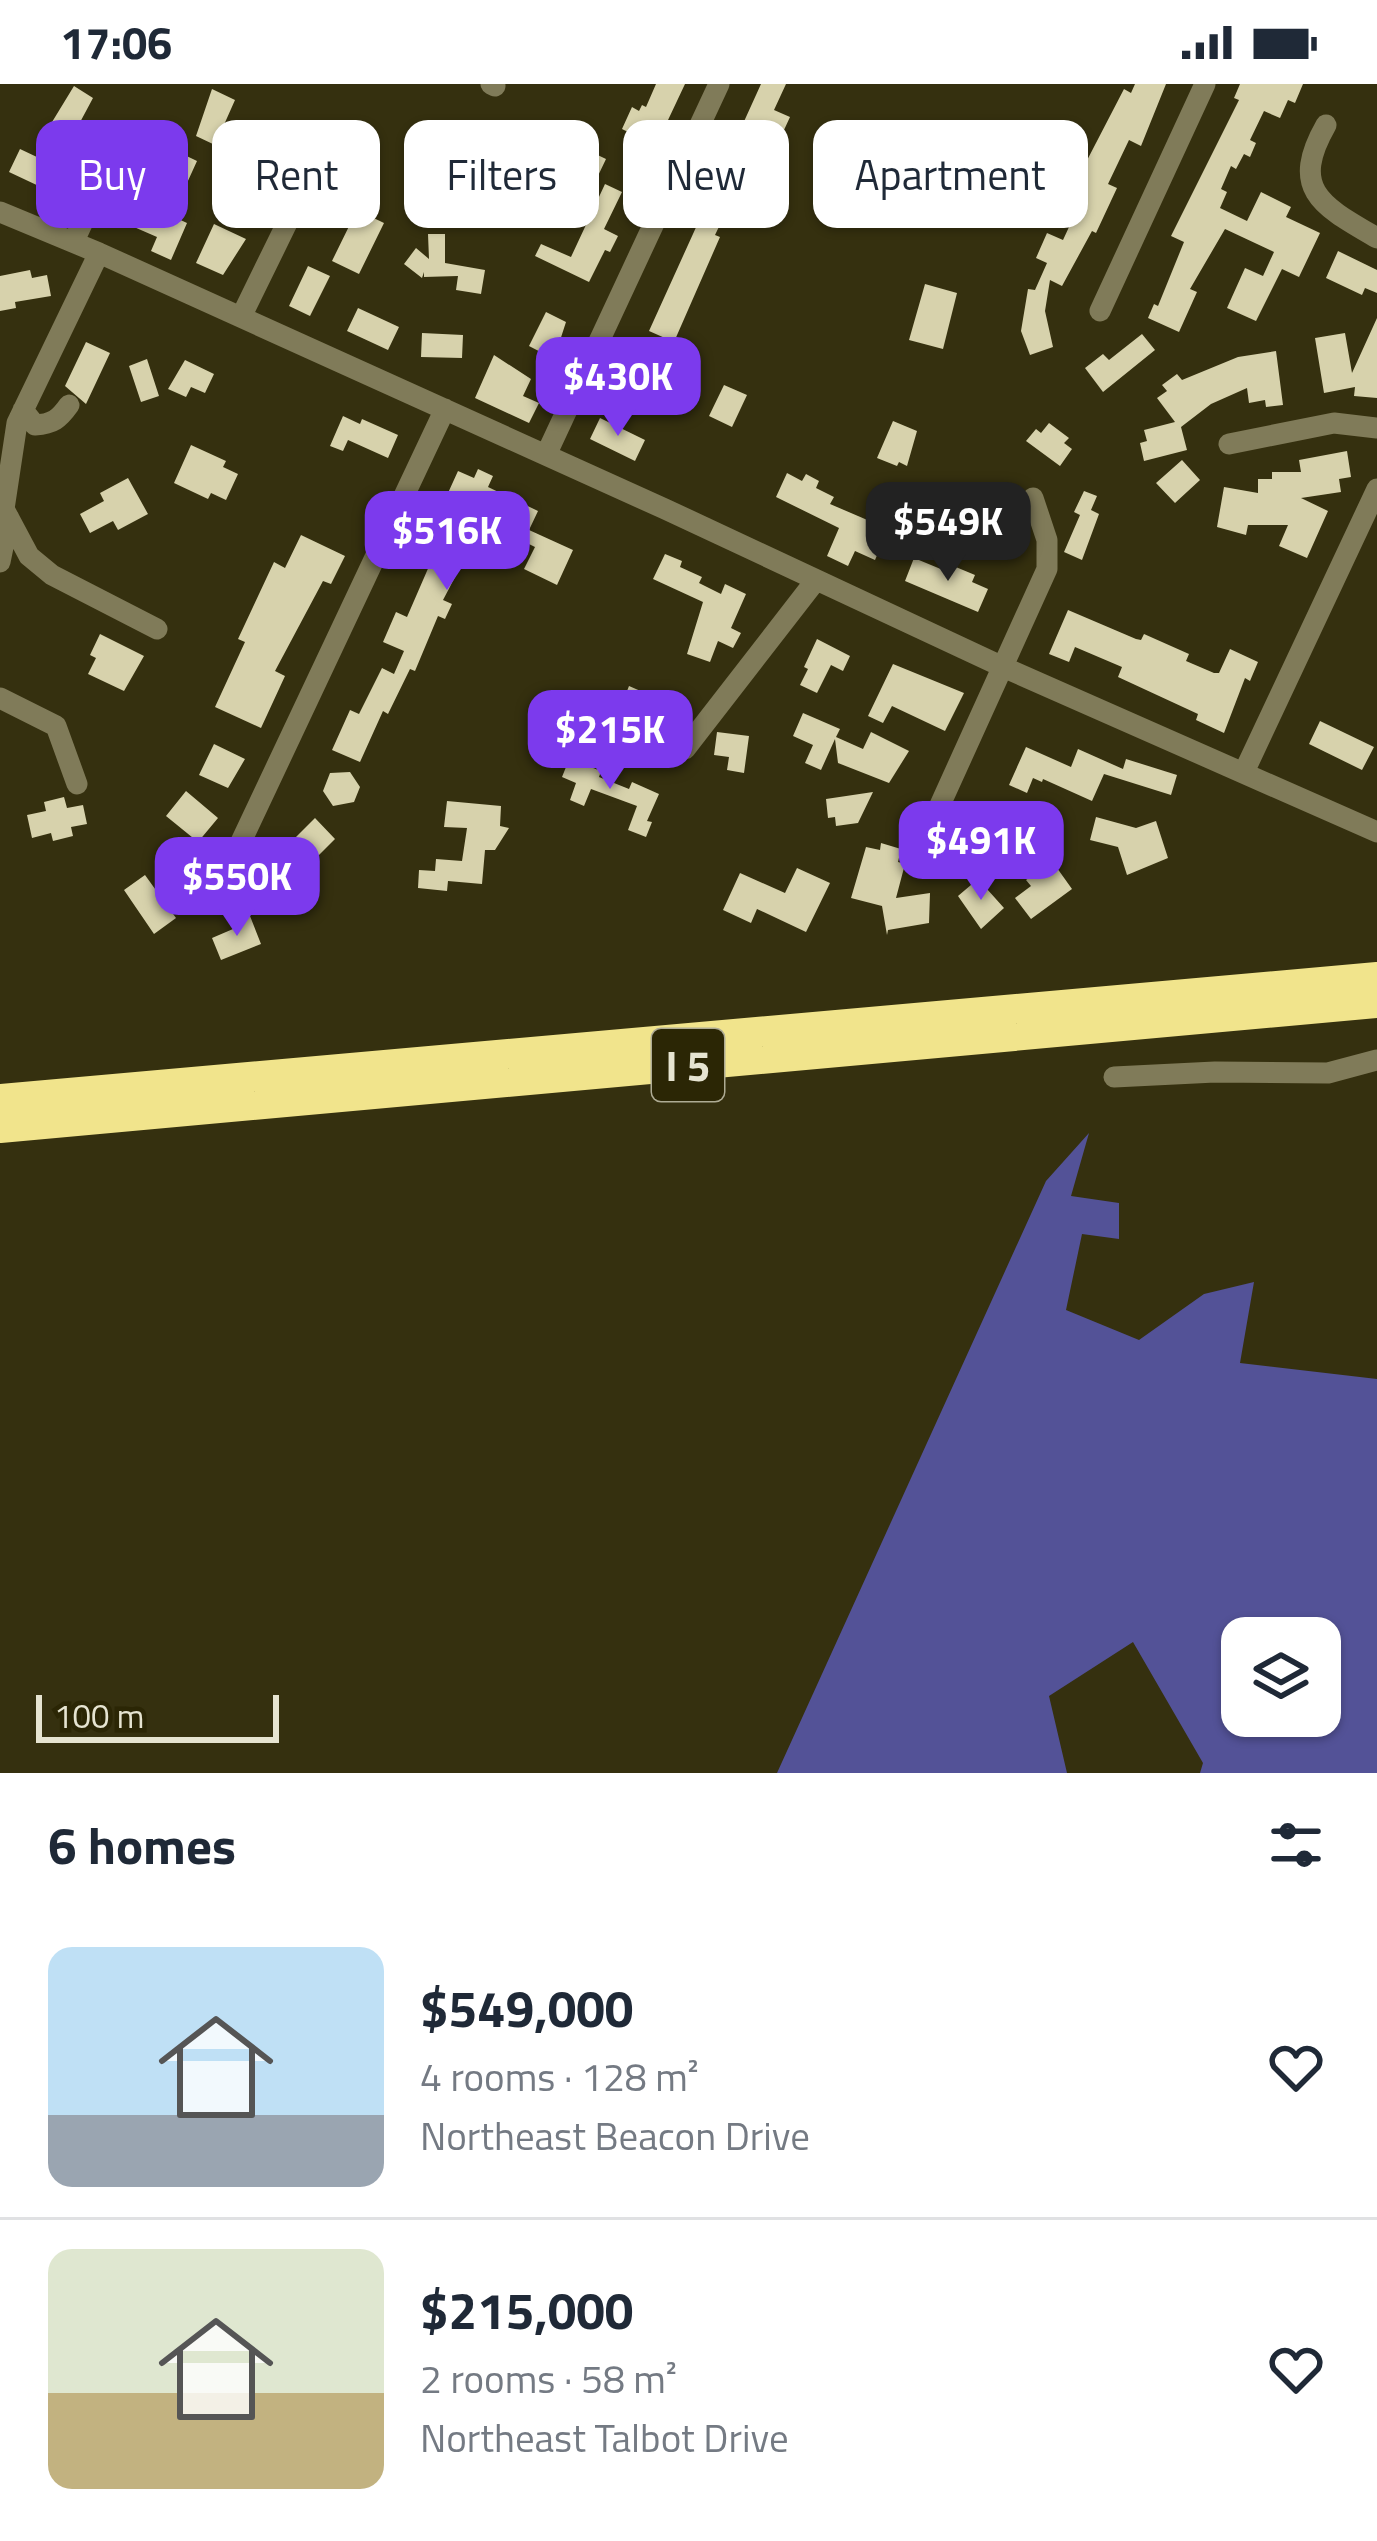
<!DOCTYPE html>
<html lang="en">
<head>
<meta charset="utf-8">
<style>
  :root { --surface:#fff; --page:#f2f2f3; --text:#1f2937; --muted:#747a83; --line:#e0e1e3; --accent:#7c3aed }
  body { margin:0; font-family:"Titillium Web",sans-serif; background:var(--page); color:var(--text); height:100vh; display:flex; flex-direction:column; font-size:45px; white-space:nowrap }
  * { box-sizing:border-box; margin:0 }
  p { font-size:39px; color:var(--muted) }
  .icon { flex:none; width:66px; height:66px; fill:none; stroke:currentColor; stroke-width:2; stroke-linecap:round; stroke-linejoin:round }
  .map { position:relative; height:1689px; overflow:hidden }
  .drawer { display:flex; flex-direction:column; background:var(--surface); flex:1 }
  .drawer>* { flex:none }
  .banner { position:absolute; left:36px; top:36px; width:1305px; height:108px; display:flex; gap:24px }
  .buttons { position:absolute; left:1221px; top:1533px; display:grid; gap:24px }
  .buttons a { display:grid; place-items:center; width:120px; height:120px; border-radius:24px; background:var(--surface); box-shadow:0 3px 9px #0004; font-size:60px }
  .scale { position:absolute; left:36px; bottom:30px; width:243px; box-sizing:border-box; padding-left:12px; border:6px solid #e6e4d1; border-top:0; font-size:33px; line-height:42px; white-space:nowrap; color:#e6e4d1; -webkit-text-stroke:9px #2b2605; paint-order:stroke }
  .price { position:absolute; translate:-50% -102px; padding:0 27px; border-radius:24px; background:var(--accent); color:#fff; font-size:39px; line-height:78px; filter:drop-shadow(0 3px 6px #0008) }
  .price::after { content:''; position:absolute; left:50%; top:72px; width:36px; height:27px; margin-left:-18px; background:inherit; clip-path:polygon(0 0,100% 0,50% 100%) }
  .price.selected { background:#222; color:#fff }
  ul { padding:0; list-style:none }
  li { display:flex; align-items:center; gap:36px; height:300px; padding:0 48px }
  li+li { border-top:3px solid var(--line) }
  li span { display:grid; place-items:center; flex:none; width:336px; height:240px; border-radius:24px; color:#555 }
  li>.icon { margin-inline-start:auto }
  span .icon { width:144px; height:144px; fill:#fffc; stroke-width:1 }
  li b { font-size:51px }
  h2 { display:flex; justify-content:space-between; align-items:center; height:144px; padding:0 48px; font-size:51px }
  .pill { padding:0 42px; border-radius:24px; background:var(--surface); box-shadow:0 3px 9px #0004; font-size:42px; line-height:108px }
  .pill.selected { background:var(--accent); color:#fff }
  .status { display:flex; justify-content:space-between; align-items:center; height:84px; padding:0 60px; background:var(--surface); direction:ltr }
  .status svg { height:33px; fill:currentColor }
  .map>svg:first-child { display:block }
  .forest { fill:#535297; fill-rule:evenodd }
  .building { fill:#d7d2ac }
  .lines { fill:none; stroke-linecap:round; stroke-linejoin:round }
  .minor { stroke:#807b59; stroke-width:21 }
  .highway { stroke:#f1e48c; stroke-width:30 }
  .labels { text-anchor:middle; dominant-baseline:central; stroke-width:12; stroke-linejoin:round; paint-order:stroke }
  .shield { fill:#2b2605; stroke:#aeab94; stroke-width:3 }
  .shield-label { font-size:42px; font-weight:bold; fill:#e6e4d1 }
</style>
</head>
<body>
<div class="status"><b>17:06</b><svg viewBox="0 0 49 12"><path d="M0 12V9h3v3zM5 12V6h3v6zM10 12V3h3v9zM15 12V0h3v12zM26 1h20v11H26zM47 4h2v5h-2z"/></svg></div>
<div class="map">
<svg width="1377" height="1689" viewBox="0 0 1377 1689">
  <rect width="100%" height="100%" fill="#35300f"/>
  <path class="forest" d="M1089 1049 1071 1112 1119 1119V1155L1082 1150 1066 1226 1139 1256 1204 1210 1254 1198 1240 1279 1377 1295V1689H1200L1203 1679 1133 1558 1049 1612 1067 1689H777L1046 1097ZM1320 1554V1632H1242V1554Z"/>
  <path class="building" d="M656 0H685L652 70 631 59 634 51 622 45 632 23 639 27 642 21 646 23Z
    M761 0H786L774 26 790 33 784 46 765 37 746 83 759 89 748 112 767 120 758 140 727 126 715 151 720 153 674 258 649 247Z
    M1135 0H1166L1141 62 1129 56 1108 100 1117 104 1096 149 1092 147 1062 202 1050 196 1045 227 1053 263 1030 271 1021 247 1028 205 1035 206 1047 179 1036 174 1047 149 1063 156 1081 117 1069 111 1124 5 1131 9Z
    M1240 0H1303L1295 19 1288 16 1280 34 1264 27 1250 56 1256 59 1250 73 1244 70 1236 85 1231 82 1221 105 1227 108 1220 124 1247 137 1261 108 1291 123 1286 133 1320 149 1299 193 1282 185 1256 237 1227 224 1245 184 1263 192 1274 168 1225 145 1190 205 1197 208 1179 248 1148 234 1154 220 1158 222 1184 158 1171 152 1239 16 1234 14Z
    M74 2 93 14 70 57 49 43Z
    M212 5 235 16 215 61 196 52Z
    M309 49 314 76 291 80 294 92 275 95 268 56Z
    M434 54 459 65 453 78 467 84 465 88 495 96 497 88 520 94 508 138 487 133 489 126 470 121 473 110 444 96 441 103 416 92Z
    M564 55 606 75 596 96 554 75Z
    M20 65 56 82 62 71 78 78 68 101 48 92 43 104 9 88Z
    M172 65 197 77 172 132 187 139 171 176 151 167 157 153 134 143 147 113 154 116Z
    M341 68 366 98 336 124 323 108 335 98 322 84Z
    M246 81 264 96 239 126 221 112Z
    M605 100 622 108 604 145 618 152 610 168 605 166 589 198 535 172 541 160 571 173Z
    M357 126 384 139 359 190 332 177Z
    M214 140 246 155 223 191 196 179Z
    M428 150H445V179L485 186 481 210 456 206 458 192 424 193V188L422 194 404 180 416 164 429 175Z
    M1338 167 1377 186V209L1365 204 1362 211 1326 194Z
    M308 182 330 192 310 232 289 222Z
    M30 186 32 194 47 191 51 212 15 218 16 224 0 227V192Z
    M925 200 957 209 943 265 909 256Z
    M358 224 399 243 388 266 347 247Z
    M546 228 566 238 554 275 529 262Z
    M1377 234V314L1354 312 1355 303 1324 309 1315 254 1345 249 1352 289Z
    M422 249 463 251 462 274 421 273Z
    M1142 250 1155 266 1103 308 1085 284 1103 270 1109 276Z
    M86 258 110 269 86 320 65 302Z
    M1276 267 1283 321 1266 323 1265 316 1249 319 1247 304 1211 320 1181 343 1187 366 1144 377 1140 359 1147 357 1144 346 1175 338 1157 314 1167 307 1162 301 1177 290 1182 296 1238 273Z
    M494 271 531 295 523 312 539 319 529 339 475 314Z
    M147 275 159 312 141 318 129 282Z
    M185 276 214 290 205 309 191 303 186 313 168 305Z
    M724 301 747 311 732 343 709 332Z
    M343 332 360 340 362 335 398 351 388 374 348 356 343 367 330 362Z
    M600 334 645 356 635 377 590 355Z
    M893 337 917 347 907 382 899 378 897 382 877 374Z
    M1049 339 1069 354 1064 359 1072 365 1060 382 1026 357 1036 345 1041 349Z
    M191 361 226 377 223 383 238 390 226 416 211 409 208 415 174 399Z
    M1347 367 1351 393 1339 395 1341 408 1301 414 1328 427 1307 474 1279 462 1288 441H1248L1246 451 1217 443 1224 403 1258 409V395H1272V388H1301L1299 376Z
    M1182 376 1200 396 1175 419 1156 399Z
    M478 385 493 392 488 403 538 427 529 446 573 466 557 501 524 485 535 463 474 433 464 458 472 461 443 516 452 520 445 535 438 532 415 587 410 585 388 630 383 627 360 678 332 666 350 626 359 630 382 584 394 590 404 567 383 558 396 528 407 533 430 480 421 476 435 445 448 450 463 416 448 409 458 387 474 394Z
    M787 389 802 397 806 390 819 397 816 404 834 413 830 420 872 438 867 448 884 455 875 476 855 467 848 482 827 472 839 444 776 413Z
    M128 394 148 430 118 446 113 437 90 449 80 430 104 417 100 409Z
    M957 400 971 406 967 414 977 419 969 438 998 452 990 470 971 461 973 457 939 443Z
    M1084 407 1097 412 1091 426 1099 430 1082 476 1064 468 1080 431 1074 428Z
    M301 451 345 472 331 500 323 497 275 587 285 592 261 644 215 623 245 558 238 555 274 478 285 484Z
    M665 470 682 477 680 483 702 493 699 499 721 510 725 500 746 510 731 544 741 549 733 564 718 557 710 578 687 570 703 518 653 495Z
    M914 474 948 488 951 481 975 491 972 498 988 505 978 528 905 497Z
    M1068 526 1136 555 1141 556 1144 550 1189 570 1186 577 1214 589H1219L1230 565 1258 578 1250 597 1245 594 1224 649 1196 636 1198 630 1118 593 1122 583 1075 563 1069 578 1049 570Z
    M100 550 144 572 124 607 88 590 96 574 90 571Z
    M817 555 850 572 843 587 831 581 817 609 800 601 808 585 804 583Z
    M893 580 964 609 945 647 892 622 883 639 868 632Z
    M629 602 666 618 654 645 618 630Z
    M803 629 840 645 836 653 863 665 871 648 909 667 889 699 838 679 835 655 821 686 805 679 813 661 793 652Z
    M1320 637 1374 663 1362 686 1309 660Z
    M717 648 749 652 744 689 727 686 729 673 714 671Z
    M214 660 245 675 228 704 199 691Z
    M1026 663 1071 683 1078 665 1123 685 1126 675 1177 691 1171 711 1104 690 1092 717 1043 695 1042 698 1033 694 1027 709 1009 701Z
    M572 668 590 676 588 682 601 687 599 693 629 705 632 698 659 710 647 737 652 738 646 753 628 746 637 722 591 705 584 722 570 716 576 699 562 693Z
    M350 688 360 703 354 718 333 722 323 707 330 689Z
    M186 707 218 734 198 758 166 732Z
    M873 708 858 739 836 742 835 733 828 734 826 715Z
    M64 713 67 724 83 721 87 740 71 743 73 752 53 757 51 749 32 754 27 731 46 727 44 718Z
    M447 717 501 722 500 742 509 744 495 766H485L482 800 448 797 447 807 418 804 419 786 435 787 436 775 462 777 467 744 444 743Z
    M1096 733 1136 744 1156 737 1168 774 1127 791 1118 763 1090 756Z
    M315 734 335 755 314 776 294 755Z
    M881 759 901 765 898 778 905 780 896 814 930 809 929 839 888 846 887 851 882 822 851 814 866 763 880 766Z
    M1052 777 1072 805 1031 835 1015 814 1031 802 1026 796Z
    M797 784 830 799 806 848 757 825 751 839 723 826 740 789 785 809Z
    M296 786 310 807 275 827 263 808Z
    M145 791 176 834 154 850 124 806Z
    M978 795 1004 824 981 845 958 812Z
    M250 832 261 860 221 876 212 854 240 842 238 837Z"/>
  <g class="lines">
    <path class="minor" d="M491 0 495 2
      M1326 41C1289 106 1322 122 1377 154
      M0 128 99 169 665 425 1003 583 1377 748
      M74 157 119 59
      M99 169 17 339 4 425 29 472 52 491 157 545
      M1100 227 1205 0
      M241 233 289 135
      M23 326 35 341C53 340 59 335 69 321
      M1229 360 1334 339 1377 344
      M546 371 719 0
      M0 478 9 434
      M0 614 56 642 77 700
      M685 665 816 496
      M1244 688 1377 405
      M940 721 1047 485V456L1033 414
      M222 798 445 325
      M1114 993 1215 988 1328 989 1377 976"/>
    <path class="highway" d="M0 1015 1377 893
      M0 1044 1377 919"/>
  </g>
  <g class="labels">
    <rect class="shield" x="652" y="945" width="72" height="72" rx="9"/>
    <g class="shield-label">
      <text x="688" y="981">I 5</text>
    </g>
  </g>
</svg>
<div class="buttons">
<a><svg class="icon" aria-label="layers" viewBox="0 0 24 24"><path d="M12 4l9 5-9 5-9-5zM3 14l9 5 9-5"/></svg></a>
</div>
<div class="scale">100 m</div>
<b class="price" style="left:618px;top:355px">$430K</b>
<b class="price selected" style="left:948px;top:500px">$549K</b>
<b class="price" style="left:447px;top:509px">$516K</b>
<b class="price" style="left:610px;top:708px">$215K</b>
<b class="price" style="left:981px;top:819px">$491K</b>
<b class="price" style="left:237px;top:855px">$550K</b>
<div class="banner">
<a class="pill selected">Buy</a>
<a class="pill">Rent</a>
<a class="pill">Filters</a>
<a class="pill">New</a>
<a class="pill">Apartment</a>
</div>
</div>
<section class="drawer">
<h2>6 homes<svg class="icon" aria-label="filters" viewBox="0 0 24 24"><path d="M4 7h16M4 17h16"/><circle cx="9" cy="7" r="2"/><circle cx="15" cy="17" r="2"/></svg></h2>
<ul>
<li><span style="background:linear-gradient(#bfe0f5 70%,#9aa5b1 0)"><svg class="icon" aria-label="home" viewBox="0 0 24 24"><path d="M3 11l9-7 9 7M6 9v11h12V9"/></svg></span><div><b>$549,000</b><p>4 rooms · 128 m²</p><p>Northeast Beacon Drive</p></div><svg class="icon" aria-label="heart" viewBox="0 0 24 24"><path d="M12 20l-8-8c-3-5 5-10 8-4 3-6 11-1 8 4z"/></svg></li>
<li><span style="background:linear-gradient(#dfe7d0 60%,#c2b280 0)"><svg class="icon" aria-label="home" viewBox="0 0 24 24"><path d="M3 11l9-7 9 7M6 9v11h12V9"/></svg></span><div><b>$215,000</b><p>2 rooms · 58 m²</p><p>Northeast Talbot Drive</p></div><svg class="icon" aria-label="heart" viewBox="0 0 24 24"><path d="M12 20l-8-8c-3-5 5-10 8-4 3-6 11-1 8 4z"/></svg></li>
</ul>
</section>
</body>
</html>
